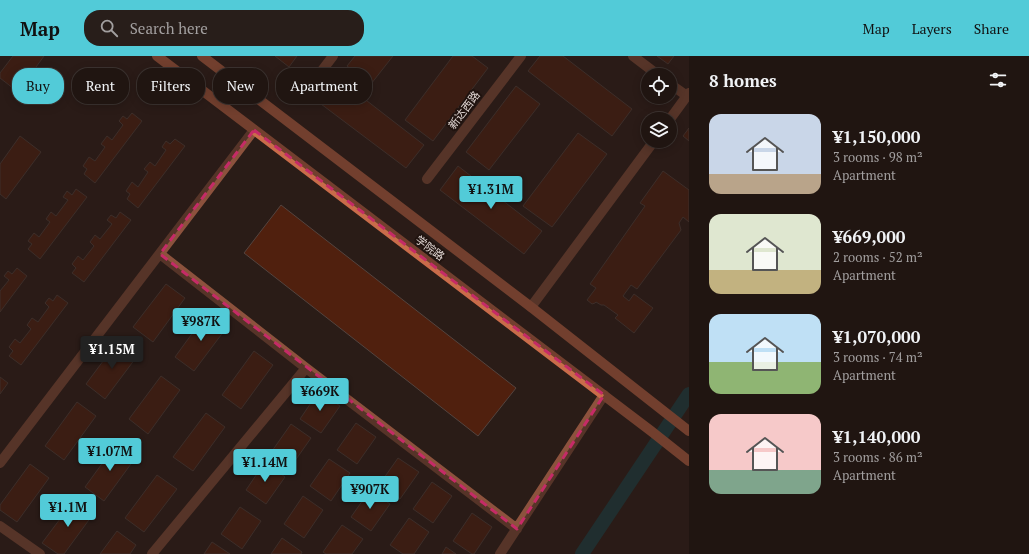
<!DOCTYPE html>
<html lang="en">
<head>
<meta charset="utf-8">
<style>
  :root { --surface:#201511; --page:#281e1a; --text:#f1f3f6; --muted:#a29f9f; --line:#3d3431; --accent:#52cbd8 }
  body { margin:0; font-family:"PT Serif","Noto Sans SC",serif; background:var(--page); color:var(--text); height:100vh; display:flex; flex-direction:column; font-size:15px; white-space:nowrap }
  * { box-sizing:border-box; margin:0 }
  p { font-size:13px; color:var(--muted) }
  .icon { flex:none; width:22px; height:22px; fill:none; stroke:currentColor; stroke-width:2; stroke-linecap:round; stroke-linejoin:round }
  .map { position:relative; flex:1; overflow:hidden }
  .drawer { display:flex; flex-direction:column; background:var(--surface); width:340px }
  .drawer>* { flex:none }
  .banner { position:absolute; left:12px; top:12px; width:380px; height:36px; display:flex; gap:8px }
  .fabs { position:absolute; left:641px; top:12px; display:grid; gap:8px }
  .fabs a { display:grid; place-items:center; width:36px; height:36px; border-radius:50%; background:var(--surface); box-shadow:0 2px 10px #0003,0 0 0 1px var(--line); font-size:20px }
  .price { position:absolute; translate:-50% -34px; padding:0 9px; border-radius:4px; background:var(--accent); color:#111; font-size:13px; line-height:26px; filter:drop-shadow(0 1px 2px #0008) }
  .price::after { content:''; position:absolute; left:50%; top:24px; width:12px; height:9px; margin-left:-6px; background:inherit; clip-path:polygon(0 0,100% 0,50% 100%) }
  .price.current { background:#222; color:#fff }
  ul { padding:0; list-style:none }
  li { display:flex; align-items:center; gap:12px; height:100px; padding:0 20px }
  li span { display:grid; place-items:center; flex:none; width:112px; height:80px; border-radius:12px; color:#555 }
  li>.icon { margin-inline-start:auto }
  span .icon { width:48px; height:48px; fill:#fffc; stroke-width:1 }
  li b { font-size:17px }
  h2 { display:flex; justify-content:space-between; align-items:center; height:48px; padding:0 20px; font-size:17px }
  .pill { padding:0 14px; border-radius:16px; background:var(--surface); box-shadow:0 2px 10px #0003,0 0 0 1px var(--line); font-size:14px; line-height:36px }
  .pill.current { background:var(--accent); color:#111 }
  header { display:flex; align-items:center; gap:24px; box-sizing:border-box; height:56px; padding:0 20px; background:var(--accent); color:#111 }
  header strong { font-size:19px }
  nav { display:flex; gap:22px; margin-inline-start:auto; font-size:14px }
  .search { width:280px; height:36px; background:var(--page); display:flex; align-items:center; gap:10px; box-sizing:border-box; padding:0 14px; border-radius:16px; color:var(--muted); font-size:15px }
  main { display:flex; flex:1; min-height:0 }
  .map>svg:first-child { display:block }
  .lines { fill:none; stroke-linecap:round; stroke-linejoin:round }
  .canal { stroke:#16464c; stroke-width:14 }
  .building { fill:#50200e; stroke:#54443f }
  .minor { stroke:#8c523d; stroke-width:10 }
  .tertiary { stroke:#8c523d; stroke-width:10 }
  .secondary { stroke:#c96c4a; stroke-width:10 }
  .marked { fill:none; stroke:#c52b67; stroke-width:3; stroke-dasharray:8 5; stroke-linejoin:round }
  .labels { text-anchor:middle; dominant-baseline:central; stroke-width:4; stroke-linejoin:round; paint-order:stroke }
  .street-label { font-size:11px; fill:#e1d7d4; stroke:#20130f }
</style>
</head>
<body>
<header>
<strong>Map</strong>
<div class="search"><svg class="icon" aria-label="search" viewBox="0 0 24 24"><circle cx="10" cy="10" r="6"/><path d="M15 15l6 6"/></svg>Search here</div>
<nav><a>Map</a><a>Layers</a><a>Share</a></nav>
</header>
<main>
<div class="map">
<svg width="689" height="498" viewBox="0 0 689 498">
  <rect width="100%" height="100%" fill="#2a1c17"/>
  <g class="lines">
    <path class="canal" d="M582 498 689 338"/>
  </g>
  <path class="building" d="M13 0H44L18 36 0 22V17Z
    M275 0H297L289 11Z
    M355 0H393L371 28 347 10Z
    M453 0H472L488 12 433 85 405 64Z
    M540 0H563L632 53 612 80 528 15Z
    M657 0H674L668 8Z
    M340 24 424 89 406 112 321 48Z
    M516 30 540 48 489 114 466 96Z
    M132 57 142 65 95 127 84 118 87 113 83 110 89 101 95 105 105 91 101 88 107 80 112 84 123 69 119 65 123 60 127 63Z
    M689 72V85L683 80Z
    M578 77 607 98 552 171 523 150Z
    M20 80 41 96 6 143 0 138V108Z
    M175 83 185 90 138 152 127 143 130 138 126 135 132 126 138 131 148 116 144 113 150 106 155 110 166 94 162 91 166 85 170 88Z
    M458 110 542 175 524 198 440 134Z
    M663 115 689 134V166L683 161 679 167 681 174 637 233 631 229 623 240 629 245 634 238 653 252 634 277 615 262 618 259 604 249H601L596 246 595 247 592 248 587 244 596 232 590 228 645 150 640 147Z
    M76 133 87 141 40 203 28 193 32 188 28 185 34 177 39 181 50 166 46 163 51 156 56 160 68 144 63 141 67 135 72 139Z
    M281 149 516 332 478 380 244 197Z
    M120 156 131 164 84 226 72 217 76 212 72 208 78 200 83 204 94 190 90 186 95 179 100 183 112 168 107 164 111 159 116 162Z
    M17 212 27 220 0 256V235L9 224 4 220 8 215 12 218Z
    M166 228 185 242 153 286 133 271Z
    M57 239 68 247 21 309 9 300 13 295 9 291 15 283 20 287 31 273 27 269 32 262 38 266 49 251 45 247 49 242 53 245Z
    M207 257 227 271 194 315 175 301Z
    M118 285 138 299 105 343 86 328Z
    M254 295 273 309 241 353 222 339Z
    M161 320 180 334 148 378 129 363Z
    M0 321 8 327 0 338Z
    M319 335 340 350 321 377 300 363Z
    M77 346 96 360 64 404 45 390Z
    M206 357 225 371 193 415 173 401Z
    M356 367 376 381 357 408 337 394Z
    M291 368 311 382 292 409 272 395Z
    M117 387 136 401 104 445 85 431Z
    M398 402 419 416 400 443 379 429Z
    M329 403 350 417 331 445 310 430Z
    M265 406 285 421 266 448 246 434Z
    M30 408 49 422 17 466 0 454V449Z
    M157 419 177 433 144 476 125 462Z
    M432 426 452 440 433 467 413 453Z
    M370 434 390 448 371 475 351 461Z
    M303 440 323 454 304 482 284 468Z
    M75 443 94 457 64 498H58L42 487Z
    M240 451 261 465 242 493 221 478Z
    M472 457 492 471 474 498H472L453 485Z
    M409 462 429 476 414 498H403L390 489Z
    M342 469 363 483 352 498H326L323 496Z
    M117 475 136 489 130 498H100Z
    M282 482 302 496 301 498H271Z
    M212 486 230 498H204Z
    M446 491 456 498H442Z"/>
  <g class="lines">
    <path class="minor" d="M633 0 658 19
      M670 28 687 40
      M305 37 333 0
      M427 123 521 0
      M160 198 306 312 517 473
      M0 407 254 74
      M0 470 40 498
      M152 498 306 312
      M500 498 604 339"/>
    <path class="tertiary" d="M670 63 689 37
      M531 251 654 85"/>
    <path class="secondary" d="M157 0 651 375 689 405
      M202 0 531 251 689 375"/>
  </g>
  <path d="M0 0H689V498H0ZM254 74 604 339 517 473 160 198Z" fill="#2a1c17" fill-opacity=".55" fill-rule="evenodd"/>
  <path class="marked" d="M254 74 604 339 517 473 160 198Z"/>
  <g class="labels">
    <g class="street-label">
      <text transform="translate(464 54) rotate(-53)">新达西路</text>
      <text transform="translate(430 192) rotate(37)">学院路</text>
    </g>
  </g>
</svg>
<div class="fabs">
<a><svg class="icon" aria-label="locate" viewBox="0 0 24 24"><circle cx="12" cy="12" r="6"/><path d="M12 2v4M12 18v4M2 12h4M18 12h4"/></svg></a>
<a><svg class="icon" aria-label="layers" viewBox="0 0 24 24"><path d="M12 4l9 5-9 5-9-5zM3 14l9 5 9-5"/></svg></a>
</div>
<b class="price" style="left:491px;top:154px">¥1.31M</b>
<b class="price" style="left:201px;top:286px">¥987K</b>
<b class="price current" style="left:112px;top:314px">¥1.15M</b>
<b class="price" style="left:320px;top:356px">¥669K</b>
<b class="price" style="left:110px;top:416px">¥1.07M</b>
<b class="price" style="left:265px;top:427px">¥1.14M</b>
<b class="price" style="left:370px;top:454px">¥907K</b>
<b class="price" style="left:68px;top:472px">¥1.1M</b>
<div class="banner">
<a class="pill current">Buy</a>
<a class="pill">Rent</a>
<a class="pill">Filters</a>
<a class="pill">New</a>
<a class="pill">Apartment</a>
</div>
</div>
<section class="drawer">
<h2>8 homes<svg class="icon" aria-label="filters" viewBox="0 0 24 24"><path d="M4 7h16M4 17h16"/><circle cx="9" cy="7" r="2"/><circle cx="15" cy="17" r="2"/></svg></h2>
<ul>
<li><span style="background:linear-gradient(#c9d6e8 75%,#b9a48a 0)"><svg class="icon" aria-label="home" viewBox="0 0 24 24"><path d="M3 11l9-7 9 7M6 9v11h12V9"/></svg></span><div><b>¥1,150,000</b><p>3 rooms · 98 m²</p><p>Apartment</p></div></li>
<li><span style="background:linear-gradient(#dfe7d0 70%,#c2b280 0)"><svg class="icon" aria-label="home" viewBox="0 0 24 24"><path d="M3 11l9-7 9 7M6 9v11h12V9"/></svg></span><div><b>¥669,000</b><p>2 rooms · 52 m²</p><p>Apartment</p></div></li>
<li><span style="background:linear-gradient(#bfe0f5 60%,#8fb573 0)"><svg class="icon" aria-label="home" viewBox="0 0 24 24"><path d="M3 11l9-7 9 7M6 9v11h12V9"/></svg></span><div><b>¥1,070,000</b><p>3 rooms · 74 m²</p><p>Apartment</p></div></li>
<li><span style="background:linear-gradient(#f6c9c9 70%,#7fa58c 0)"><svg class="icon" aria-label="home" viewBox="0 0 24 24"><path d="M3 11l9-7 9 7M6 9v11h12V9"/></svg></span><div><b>¥1,140,000</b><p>3 rooms · 86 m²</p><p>Apartment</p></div></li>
</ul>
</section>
</main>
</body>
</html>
